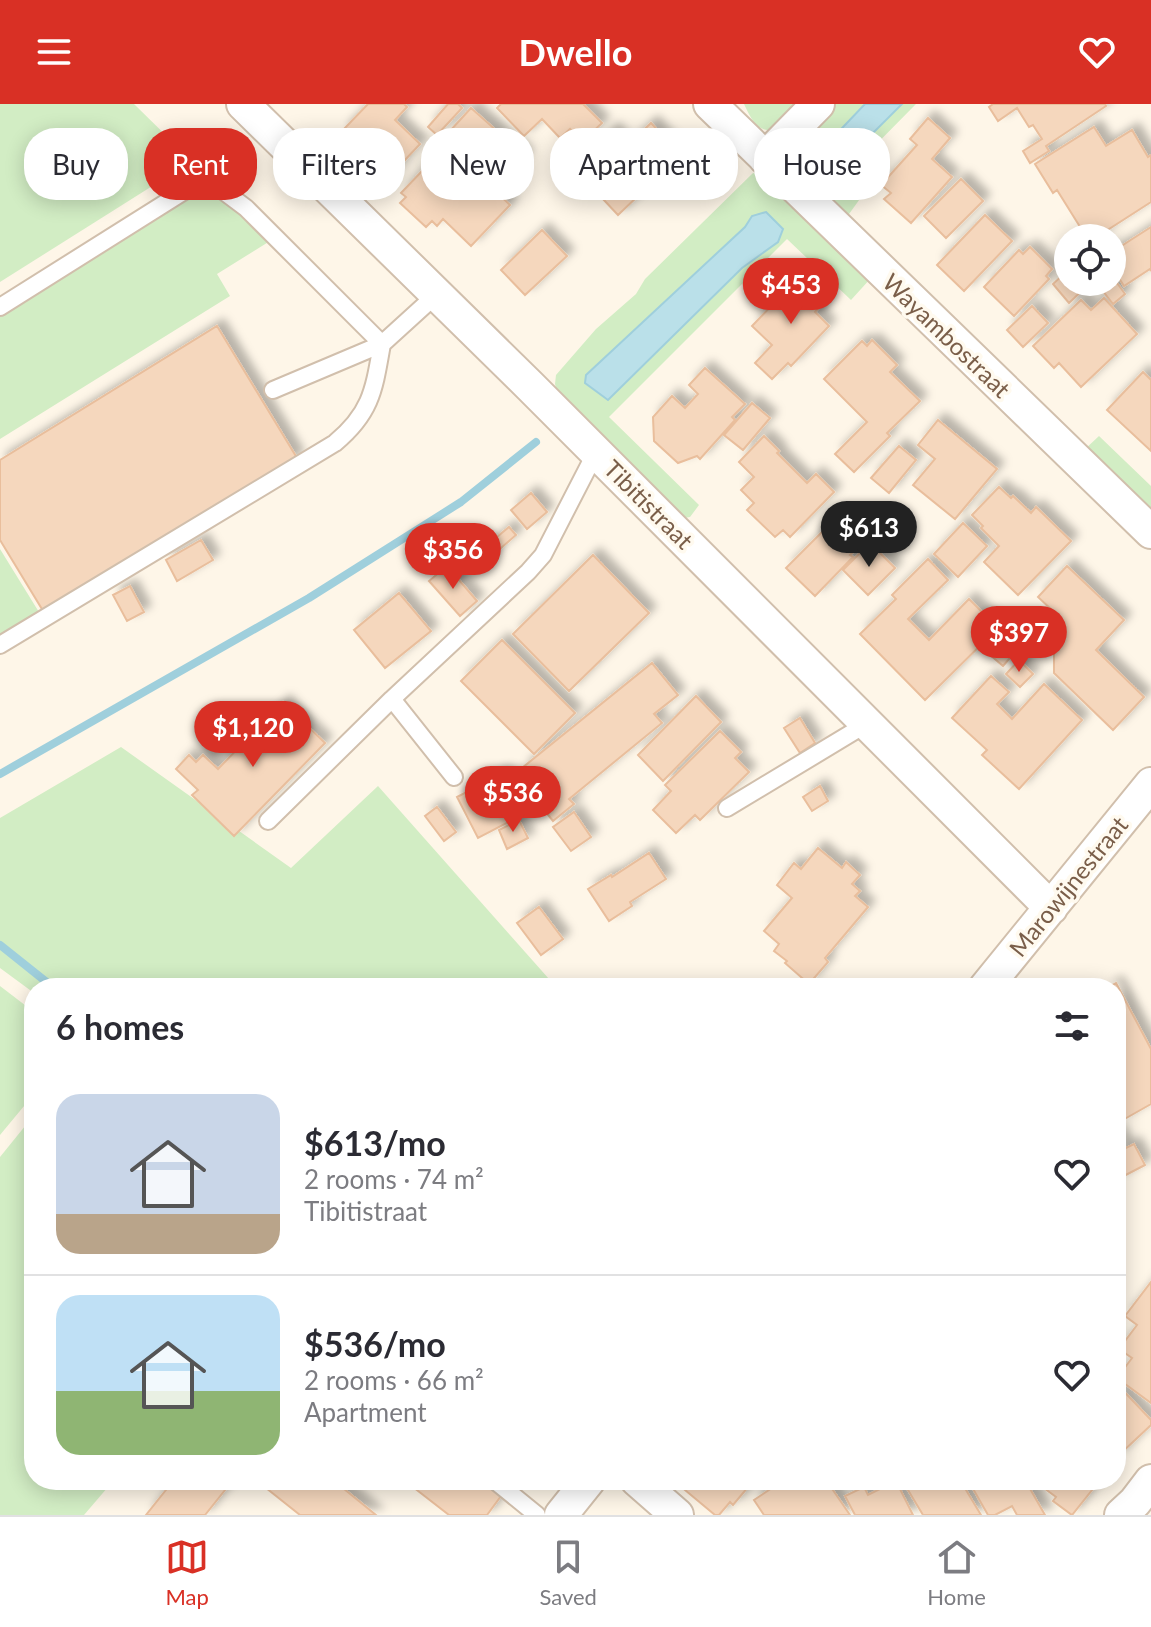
<!DOCTYPE html>
<html lang="en">
<head>
<meta charset="utf-8">
<style>
  :root { --surface:#fff; --page:#f7f7f7; --text:#2b2b33; --muted:#7c7c81; --line:#e1e1e2; --accent:#d93025 }
  body { margin:0; font-family:Lato,sans-serif; background:var(--page); color:var(--text); height:100vh; display:flex; flex-direction:column; font-size:30px; white-space:nowrap }
  * { box-sizing:border-box; margin:0 }
  p { font-size:26px; color:var(--muted) }
  .icon { flex:none; width:44px; height:44px; fill:none; stroke:currentColor; stroke-width:2; stroke-linecap:round; stroke-linejoin:round }
  .map { position:relative; flex:1; overflow:hidden }
  .panel { position:absolute; left:24px; top:874px; width:1102px; height:512px; display:flex; flex-direction:column; background:var(--surface); border-radius:32px; box-shadow:0 4px 20px #0003 }
  .panel>* { flex:none }
  .hud { position:absolute; left:24px; top:24px; width:1104px; height:72px; display:flex; gap:16px }
  .buttons { position:absolute; left:1054px; top:120px; display:grid; gap:16px }
  .buttons a { display:grid; place-items:center; width:72px; height:72px; border-radius:50%; background:var(--surface); box-shadow:0 4px 20px #0003; font-size:40px }
  .price { position:absolute; translate:-50% -68px; padding:0 18px; border-radius:28px; background:var(--accent); color:#fff; font-size:26px; line-height:52px; filter:drop-shadow(0 2px 4px #0008) }
  .price::after { content:''; position:absolute; left:50%; top:48px; width:24px; height:18px; margin-left:-12px; background:inherit; clip-path:polygon(0 0,100% 0,50% 100%) }
  .price.on { background:#222; color:#fff }
  ul { padding:0; list-style:none }
  li { display:flex; align-items:center; gap:24px; height:200px; padding:0 32px }
  li+li { border-top:2px solid var(--line) }
  li span { display:grid; place-items:center; flex:none; width:224px; height:160px; border-radius:24px; color:#555 }
  li>.icon { margin-inline-start:auto }
  span .icon { width:96px; height:96px; fill:#fffc; stroke-width:1 }
  li b { font-size:34px }
  h2 { display:flex; justify-content:space-between; align-items:center; height:96px; padding:0 32px; font-size:34px }
  .pill { padding:0 28px; border-radius:32px; background:var(--surface); box-shadow:0 4px 20px #0003; font-size:28px; line-height:72px }
  .pill.on { background:var(--accent); color:#fff }
  header { display:flex; justify-content:space-between; align-items:center; height:104px; padding:0 32px; background:var(--accent); color:#fff; font-size:36px; font-weight:700 }
  .menu { display:flex; justify-content:space-around; align-items:center; height:112px; border-top:2px solid var(--line); background:var(--surface); font-size:22px; color:var(--muted) }
  .menu a { display:grid; justify-items:center; gap:4px }
  .menu .on { color:var(--accent) }
  .map>svg:first-child { display:block }
  .green { fill:#d2edc4; fill-rule:evenodd }
  .water { fill:#bae0e9; stroke:#9fcfdc; stroke-width:2 }
  .lines { fill:none; stroke-linecap:round; stroke-linejoin:round }
  .stream { stroke:#9fcfdc; stroke-width:8 }
  .building { fill:#f5d7bd; stroke:#e9be9c; stroke-width:2; filter:url(#shadow) }
  .lane-casing { stroke:#d1bfac; stroke-width:20 }
  .street-casing { stroke:#d1bfac; stroke-width:36 }
  .lane { stroke:#fff; stroke-width:16 }
  .street { stroke:#fff; stroke-width:32 }
  .labels { text-anchor:middle; dominant-baseline:central; stroke-width:7; stroke-linejoin:round; paint-order:stroke }
  .street-label { font-size:24px; fill:#7a5e49; stroke:#fffaef }
</style>
</head>
<body>
<header><svg class="icon" aria-label="menu" viewBox="0 0 24 24"><path d="M4 6h16M4 12h16M4 18h16"/></svg>Dwello<svg class="icon" aria-label="heart" viewBox="0 0 24 24"><path d="M12 20l-8-8c-3-5 5-10 8-4 3-6 11-1 8 4z"/></svg></header>
<div class="map">
<svg width="1151" height="1411" viewBox="0 0 1151 1411">
  <defs>
    <filter id="shadow"><feDropShadow dx="7" dy="-7" stdDeviation="4" flood-color="#0004"/></filter>
  </defs>
  <rect width="100%" height="100%" fill="#fef6e8"/>
  <path class="green" d="M0 0H134L192 57 0 178Z
    M744 0H810C796 12 772 40 754 18 750 13 747 6 744 0Z
    M827 0H865L825 43 852 50 902 0H916L843 74 862 92 844 117 794 61 790 51Z
    M753 69 772 74 871 174 851 196 787 135 609 313 699 401 690 413 679 415 559 294 555 280 556 271 596 225 636 190 645 175ZM752 113 783 124 778 138 742 164 608 296 585 279 587 271 745 123Z
    M211 90 230 98 270 137 217 170 230 192 0 335V210L182 95 196 91Z
    M1099 332 1151 382V414L1083 347Z
    M0 445 42 513 0 538Z
    M121 643 291 764 378 682 557 884H329L326 882 324 884H34V889L0 864V714Z
    M0 882 34 908V990L0 1031Z
    M34 1011V1376H114L84 1411H0V1053Z"/>
  <path class="water" d="M865 0H902L852 50 824 43Z
    M766 108 783 125 778 138 742 164 608 296 585 279 586 271 745 123 752 112Z"/>
  <g class="lines">
    <path class="stream" d="M0 670 309 494 461 398 536 338
      M0 841 54 884"/>
  </g>
  <path class="building" d="M368 0H404L407 3 395 16 420 40 389 73 342 27Z
    M448 0H458L462 4 437 31 428 23Z
    M501 0H583L602 19 582 38 570 25 560 34 542 15 524 32 497 4Z
    M993 0H1105L1106 2 1046 42 1049 47 1030 59 1023 47 1042 35 1033 21 1029 23 1017 4 998 17 989 3Z
    M471 4 525 52 503 76 449 28Z
    M928 14 950 34 932 55 952 73 911 119 884 95 891 89 881 81 917 41 910 35Z
    M651 19 681 51 618 111 573 63 612 26 627 42Z
    M1094 23 1106 42 1132 26 1148 53 1151 51V98L1095 134H1087L1057 86 1053 89 1035 60Z
    M447 41 510 101 471 142 443 115 437 122 432 117 426 123 400 99 406 93 401 89Z
    M961 75 983 97 946 134 924 112Z
    M985 111 1012 137 964 187 937 161Z
    M1151 123V167L1150 165 1124 182 1112 163V148Z
    M542 126 567 152 525 191 501 166Z
    M1030 143 1052 165 1046 172 1049 175 1014 212 984 183 1019 146 1023 150Z
    M1068 166V178H1091L1069 199 1053 180Z
    M801 171 827 195 815 208 829 222 791 262 788 259 772 275 755 259 772 241 752 222Z
    M1112 172 1125 190 1113 200 1096 178H1112Z
    M1104 194 1137 230 1081 283 1059 259 1054 264 1033 242 1081 196 1091 206Z
    M1032 202 1048 219 1023 243 1007 226Z
    M217 222 297 354 45 510 0 436V356Z
    M872 236 897 261 890 268 920 297 887 329 890 332 854 368 835 350 867 318 824 275 862 237 867 242Z
    M705 264 745 300 732 313 735 316 700 355 697 352 678 359 654 337 653 313 672 292 685 304 698 290 689 281Z
    M1143 268 1151 276V347L1107 306Z
    M752 299 770 314 743 346 724 331Z
    M938 316 997 365 955 415 913 381 935 355 918 341Z
    M764 332 779 347 777 349 807 379 816 370 834 388 790 433 783 426 775 433 747 406 754 399 741 386 754 373 739 358Z
    M899 342 916 356 889 389 871 374Z
    M999 383 1011 394 1013 392 1031 409 1036 403 1071 437 1018 491 984 458 999 442 981 424 983 422 972 411Z
    M531 389 547 408 527 425 511 406Z
    M831 419 857 444 850 451 853 453 815 492 786 464Z
    M963 419 987 442 958 473 934 450Z
    M509 423 516 431 486 457 479 448Z
    M201 436 213 456 177 477 166 456Z
    M870 439 895 464 868 491 843 466Z
    M593 451 649 509 569 587 513 530Z
    M928 455 948 476 908 515 929 536 969 495 998 524 925 596 860 530 896 495 892 491Z
    M447 462 477 497 460 512 429 477Z
    M1067 462 1124 516 1096 546 1144 593 1113 626 1054 569V508L1038 493Z
    M130 482 144 508 127 517 113 491Z
    M399 489 431 527 385 564 354 526Z
    M1001 522 1022 540 1003 562 982 544Z
    M502 536 575 609 534 650 461 577Z
    M1019 556 1033 570 1020 583 1006 570Z
    M652 559 678 591 654 610 662 619 569 695 574 700 553 717 532 691 539 685 522 664Z
    M991 572 1009 588 997 600 1012 615 1044 580 1082 616 1019 685 982 651 987 646 952 614Z
    M696 592 721 618 663 677 638 651Z
    M283 598 325 639 234 732 192 691 198 686 176 665 189 651 196 658 203 651 218 665Z
    M800 614 815 639 800 649 784 624Z
    M720 627 741 648 735 654 749 668 700 716 695 711 676 729 653 706 671 687 665 681Z
    M503 669 524 710 478 734 457 693Z
    M820 682 828 697 812 707 803 693Z
    M437 703 456 728 444 737 425 712Z
    M574 708 591 733 571 747 553 723Z
    M519 716 528 734 507 745 499 726Z
    M818 744 842 764 846 758 860 771 852 780 860 787 855 792 868 803 825 854 828 858 809 880 785 859 787 857 774 847 779 840 764 827 792 794 777 781 794 759 801 765Z
    M649 749 666 775 630 798 632 802 609 817 588 785 611 771 612 773Z
    M539 803 563 835 541 851 517 819Z
    M1116 879 1151 945V1000L1121 1017 1116 1008V884H1107Z
    M1116 1026 1126 1044 1134 1040 1145 1061 1118 1075 1116 1070Z
    M1151 1178V1299L1117 1274 1132 1254 1119 1245 1137 1221 1125 1212Z
    M1116 1279 1151 1316V1321L1118 1352 1116 1349Z
    M174 1376H233L205 1411H146Z
    M256 1376H333L376 1411H300Z
    M404 1376H480L501 1392 487 1411H449Z
    M673 1376H754L733 1401 730 1398 719 1411H715Z
    M784 1376H826L850 1411H764L754 1396Z
    M902 1376H960L981 1411H923Z
    M968 1376H1025L1045 1411H1017L1012 1402 995 1411H988Z
    M1048 1376H1100L1072 1411 1053 1397 1056 1393 1044 1384 1049 1377Z
    M896 1377 913 1411H855L845 1392 864 1383 868 1391Z"/>
  <g class="lines">
    <g class="lane-casing">
      <path id="lane" d="M0 203 186 86 214 80 246 104 382 240C374 285 372 308 335 339L0 541
        M273 286 382 240 437 190
        M392 595 454 673
        M727 704 868 619
        M268 717 392 595 528 468 543 451 596 348
        M494 1376 537 1411"/>
    </g>
    <g class="street-casing">
      <path id="street" d="M243 0 530 282 1051 804
        M710 0 1151 428
        M765 54 818 0
        M985 884 1151 680
        M637 1376 677 1411
        M561 1411 589 1376
        M1121 1411 1135 1398 1151 1377"/>
    </g>
    <use href="#lane" class="lane"/>
    <use href="#street" class="street"/>
  </g>
  <g class="labels">
    <g class="street-label">
      <text transform="translate(947 231) rotate(44)">Wayambostraat</text>
      <text transform="translate(649 400) rotate(45)">Tibitistraat</text>
      <text transform="translate(1068 782) rotate(-51)">Marowijnestraat</text>
    </g>
  </g>
</svg>
<div class="buttons">
<a><svg class="icon" aria-label="locate" viewBox="0 0 24 24"><circle cx="12" cy="12" r="6"/><path d="M12 2v4M12 18v4M2 12h4M18 12h4"/></svg></a>
</div>
<b class="price" style="left:791px;top:222px">$453</b>
<b class="price on" style="left:869px;top:465px">$613</b>
<b class="price" style="left:453px;top:487px">$356</b>
<b class="price" style="left:1019px;top:570px">$397</b>
<b class="price" style="left:253px;top:665px">$1,120</b>
<b class="price" style="left:513px;top:730px">$536</b>
<div class="hud">
<a class="pill">Buy</a>
<a class="pill on">Rent</a>
<a class="pill">Filters</a>
<a class="pill">New</a>
<a class="pill">Apartment</a>
<a class="pill">House</a>
</div>
<section class="panel">
<h2>6 homes<svg class="icon" aria-label="filters" viewBox="0 0 24 24"><path d="M4 7h16M4 17h16"/><circle cx="9" cy="7" r="2"/><circle cx="15" cy="17" r="2"/></svg></h2>
<ul>
<li><span style="background:linear-gradient(#c9d6e8 75%,#b9a48a 0)"><svg class="icon" aria-label="home" viewBox="0 0 24 24"><path d="M3 11l9-7 9 7M6 9v11h12V9"/></svg></span><div><b>$613/mo</b><p>2 rooms · 74 m²</p><p>Tibitistraat</p></div><svg class="icon" aria-label="heart" viewBox="0 0 24 24"><path d="M12 20l-8-8c-3-5 5-10 8-4 3-6 11-1 8 4z"/></svg></li>
<li><span style="background:linear-gradient(#bfe0f5 60%,#8fb573 0)"><svg class="icon" aria-label="home" viewBox="0 0 24 24"><path d="M3 11l9-7 9 7M6 9v11h12V9"/></svg></span><div><b>$536/mo</b><p>2 rooms · 66 m²</p><p>Apartment</p></div><svg class="icon" aria-label="heart" viewBox="0 0 24 24"><path d="M12 20l-8-8c-3-5 5-10 8-4 3-6 11-1 8 4z"/></svg></li>
</ul>
</section>
</div>
<nav class="menu">
<a class="on"><svg class="icon" aria-label="map" viewBox="0 0 24 24"><path d="M3 6l6-2 6 2 6-2v14l-6 2-6-2-6 2zM9 4v14M15 6v14"/></svg>Map</a>
<a><svg class="icon" aria-label="saved" viewBox="0 0 24 24"><path d="M7 4h10v16l-5-4-5 4z"/></svg>Saved</a>
<a><svg class="icon" aria-label="home" viewBox="0 0 24 24"><path d="M3 11l9-7 9 7M6 9v11h12V9"/></svg>Home</a>
</nav>
</body>
</html>
